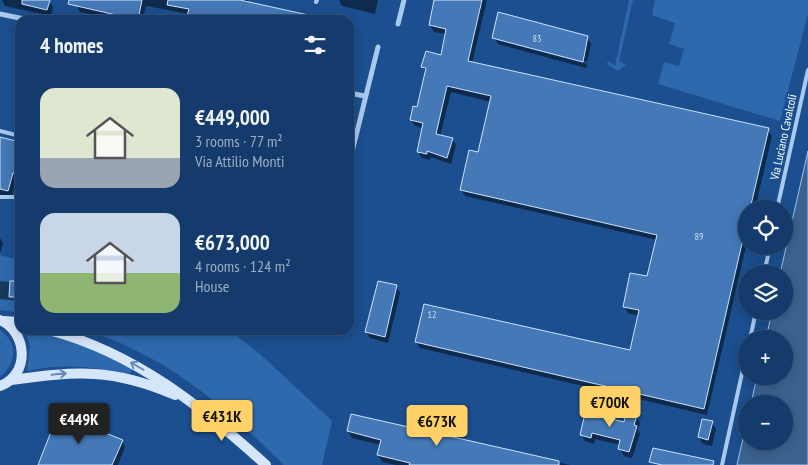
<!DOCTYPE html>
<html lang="en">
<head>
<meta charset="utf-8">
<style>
  :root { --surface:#143b6b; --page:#214673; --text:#f1f3f6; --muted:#9dadc1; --line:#33557e; --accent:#ffd166 }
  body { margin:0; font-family:"PT Sans Narrow",sans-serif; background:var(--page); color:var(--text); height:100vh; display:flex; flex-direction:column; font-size:19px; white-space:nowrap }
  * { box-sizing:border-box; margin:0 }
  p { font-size:16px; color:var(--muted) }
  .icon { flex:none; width:28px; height:28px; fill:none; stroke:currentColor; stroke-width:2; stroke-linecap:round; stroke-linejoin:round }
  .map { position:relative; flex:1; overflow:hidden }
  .panel { position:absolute; left:15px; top:15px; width:339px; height:320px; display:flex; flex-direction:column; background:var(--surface); border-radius:15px; box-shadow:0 2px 12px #0003,0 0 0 1px var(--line) }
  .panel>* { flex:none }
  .fabs { position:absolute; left:738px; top:200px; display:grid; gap:10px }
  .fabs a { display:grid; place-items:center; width:55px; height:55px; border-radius:50%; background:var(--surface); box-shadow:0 2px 12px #0003,0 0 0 1px var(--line); font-size:25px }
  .price { position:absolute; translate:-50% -42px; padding:0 11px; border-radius:5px; background:var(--accent); color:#111; font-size:16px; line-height:32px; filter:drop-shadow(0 1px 2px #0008) }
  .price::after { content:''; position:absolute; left:50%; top:30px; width:15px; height:11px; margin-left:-8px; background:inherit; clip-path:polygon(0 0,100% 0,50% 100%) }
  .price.on { background:#222; color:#fff }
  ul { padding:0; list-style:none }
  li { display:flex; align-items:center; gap:15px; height:125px; padding:0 25px }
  li span { display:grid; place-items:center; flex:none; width:140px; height:100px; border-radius:15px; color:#555 }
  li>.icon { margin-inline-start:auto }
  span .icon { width:60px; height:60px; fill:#fffc; stroke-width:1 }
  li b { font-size:21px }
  h2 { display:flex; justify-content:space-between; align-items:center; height:60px; padding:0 25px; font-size:21px }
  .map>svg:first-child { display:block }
  .green { fill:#2e69ad }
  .water { fill:#3c6290; stroke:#9cc4f0 }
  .shadow { fill:#0007 }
  .building { fill:#4478b7; stroke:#cfe3fa }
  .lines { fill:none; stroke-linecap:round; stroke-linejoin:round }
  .service { stroke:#a9c9ee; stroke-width:4 }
  .minor { stroke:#a9c9ee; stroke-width:5 }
  .secondary { stroke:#d6e6fa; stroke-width:10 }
  .oneway { stroke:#668bba }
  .labels { text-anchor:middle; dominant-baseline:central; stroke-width:4.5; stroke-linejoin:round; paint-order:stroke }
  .number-label { font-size:10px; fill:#d0dded }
  .street-label { font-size:12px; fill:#fff; stroke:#1b4f8f }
</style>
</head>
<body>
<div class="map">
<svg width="808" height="465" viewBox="0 0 808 465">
  <rect width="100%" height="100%" fill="#1b4f8f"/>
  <path class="green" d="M629 0H633L619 61 626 65 618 71 607 64 608 61 615 66Z
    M655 0H808V14L780 121 658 84 664 62 679 66 684 49 669 44 675 23 652 15Z
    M0 255 20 260V313L0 310Z
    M0 330C18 343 17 363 0 377Z
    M25 330C59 330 102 354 132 369L130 374C95 367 62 363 27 371L30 346Z
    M87 330H229L259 353 332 421 322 465H284C220 403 173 360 87 330Z"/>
  <path class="water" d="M808 151V465H737L746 425V441H784V404H751L757 376H784V339H766L772 311H784V274H780Z"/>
  <path class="shadow" d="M2 0H48L53 7 51 16 5 6Z
    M78 0H248V3L310 20H187L189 14 146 6 142 20H116L80 12 77 5Z
    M339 0H378L375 14 342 6Z
    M436 0H487L472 63 768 130 772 136 755 209H746V246L707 415 420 348 416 342 631 352 639 316 628 313 624 306 648 278 657 240 465 196 461 190 479 153 491 102 451 92 440 136 452 139 456 145 451 164 431 157 430 160 422 158 418 152 423 128 415 126 411 120 418 108 426 73 423 67 442 56 447 34 434 32 430 25Z
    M494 37H587L591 44 587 62 497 37V40L587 64 586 68 498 44Z
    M0 139 20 143V179H16L12 197 0 195Z
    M0 238 3 243 1 252 0 251Z
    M0 281 20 283V301L0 299Z
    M396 286 400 293 388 343 370 338 366 332Z
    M595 412 597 416 625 423 636 416 640 423 638 430 640 434 632 458 624 456 620 449 621 445 595 439 594 444 585 441 582 435Z
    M352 415 570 465H396L382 462 378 455 381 445 352 438 348 431Z
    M712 422 716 429 712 446 703 444 699 437Z
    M122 441 125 447 118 465H40Z"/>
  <path class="building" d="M22 0H50L47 10 22 4Z
    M69 0H142L138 20 68 4Z
    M168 0H240L313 16V20H229L214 17V20H186L189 9 167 5Z
    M434 0H482L468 61 769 128 750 209H746V226L704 409 415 342 424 304 630 350 639 310 623 307 630 273 647 276 657 235 460 190 469 150 478 152 491 96 447 86 436 134 453 138 447 158 427 151V154L417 152 423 123 410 120 413 106 417 107 426 68 421 67 426 51 441 55 446 29 429 25Z
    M498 12 588 36 583 62 492 38Z
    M0 137 20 142V174L13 173 8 191 0 189Z
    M10 281H20V297H9Z
    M378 281 397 285 385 337 365 332Z
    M586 409 595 411V415L624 422 626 413 637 415 634 425 637 426 629 452 618 449 620 440 592 433 591 438 580 435Z
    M58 414 123 440 112 465H38Z
    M351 414 559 461V465H409L410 463 377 455 381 440 347 431Z
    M702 419 713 421 708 440 698 437Z
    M653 448 714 461 713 465H662L649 462Z"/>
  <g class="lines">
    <path class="service" d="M316 2 317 0
      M0 131 20 136
      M0 197H20
      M777 209 808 70
      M764 274 770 246
      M750 339 756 311
      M722 465 746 355"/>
    <path class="minor" d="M0 14 29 20
      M398 24 404 0
      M349 93 365 96
      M349 164 378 47"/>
    <path class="secondary" d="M0 320C28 332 30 375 0 386
      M3 321 20 322
      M49 330C135 353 201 406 266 465
      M11 380C77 371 113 368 175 395"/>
  </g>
  <defs><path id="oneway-shaft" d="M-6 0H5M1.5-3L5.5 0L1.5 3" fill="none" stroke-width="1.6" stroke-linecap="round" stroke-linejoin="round" transform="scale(1.25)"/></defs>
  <g class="oneway">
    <use href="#oneway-shaft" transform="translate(137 366) rotate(-150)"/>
    <use href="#oneway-shaft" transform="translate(59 374) rotate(-6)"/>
  </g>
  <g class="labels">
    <g class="number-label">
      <text x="537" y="38">83</text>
      <text x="699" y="236">89</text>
      <text x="432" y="314">12</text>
    </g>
    <g class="street-label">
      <text transform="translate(783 137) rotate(-78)">Via Luciano Cavalcoli</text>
    </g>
  </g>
</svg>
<div class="fabs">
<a><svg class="icon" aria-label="locate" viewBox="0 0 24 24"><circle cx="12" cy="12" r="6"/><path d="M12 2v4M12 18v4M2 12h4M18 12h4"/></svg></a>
<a><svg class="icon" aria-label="layers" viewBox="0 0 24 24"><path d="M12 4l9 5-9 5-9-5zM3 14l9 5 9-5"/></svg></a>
<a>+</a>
<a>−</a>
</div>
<b class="price" style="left:610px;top:428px">€700K</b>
<b class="price" style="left:222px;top:442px">€431K</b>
<b class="price on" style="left:79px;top:445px">€449K</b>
<b class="price" style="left:437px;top:447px">€673K</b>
<section class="panel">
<h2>4 homes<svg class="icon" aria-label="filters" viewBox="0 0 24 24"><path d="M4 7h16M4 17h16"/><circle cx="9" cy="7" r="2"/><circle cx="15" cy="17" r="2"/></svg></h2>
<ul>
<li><span style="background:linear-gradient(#dfe7d0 70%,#9aa5b1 0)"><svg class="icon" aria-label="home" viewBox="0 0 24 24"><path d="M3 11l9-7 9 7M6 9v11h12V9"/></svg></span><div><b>€449,000</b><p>3 rooms · 77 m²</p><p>Via Attilio Monti</p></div></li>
<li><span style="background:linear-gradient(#c9d6e8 60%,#8fb573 0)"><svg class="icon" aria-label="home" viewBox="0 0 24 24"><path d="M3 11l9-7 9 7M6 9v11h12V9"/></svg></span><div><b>€673,000</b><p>4 rooms · 124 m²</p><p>House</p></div></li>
</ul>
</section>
</div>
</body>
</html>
